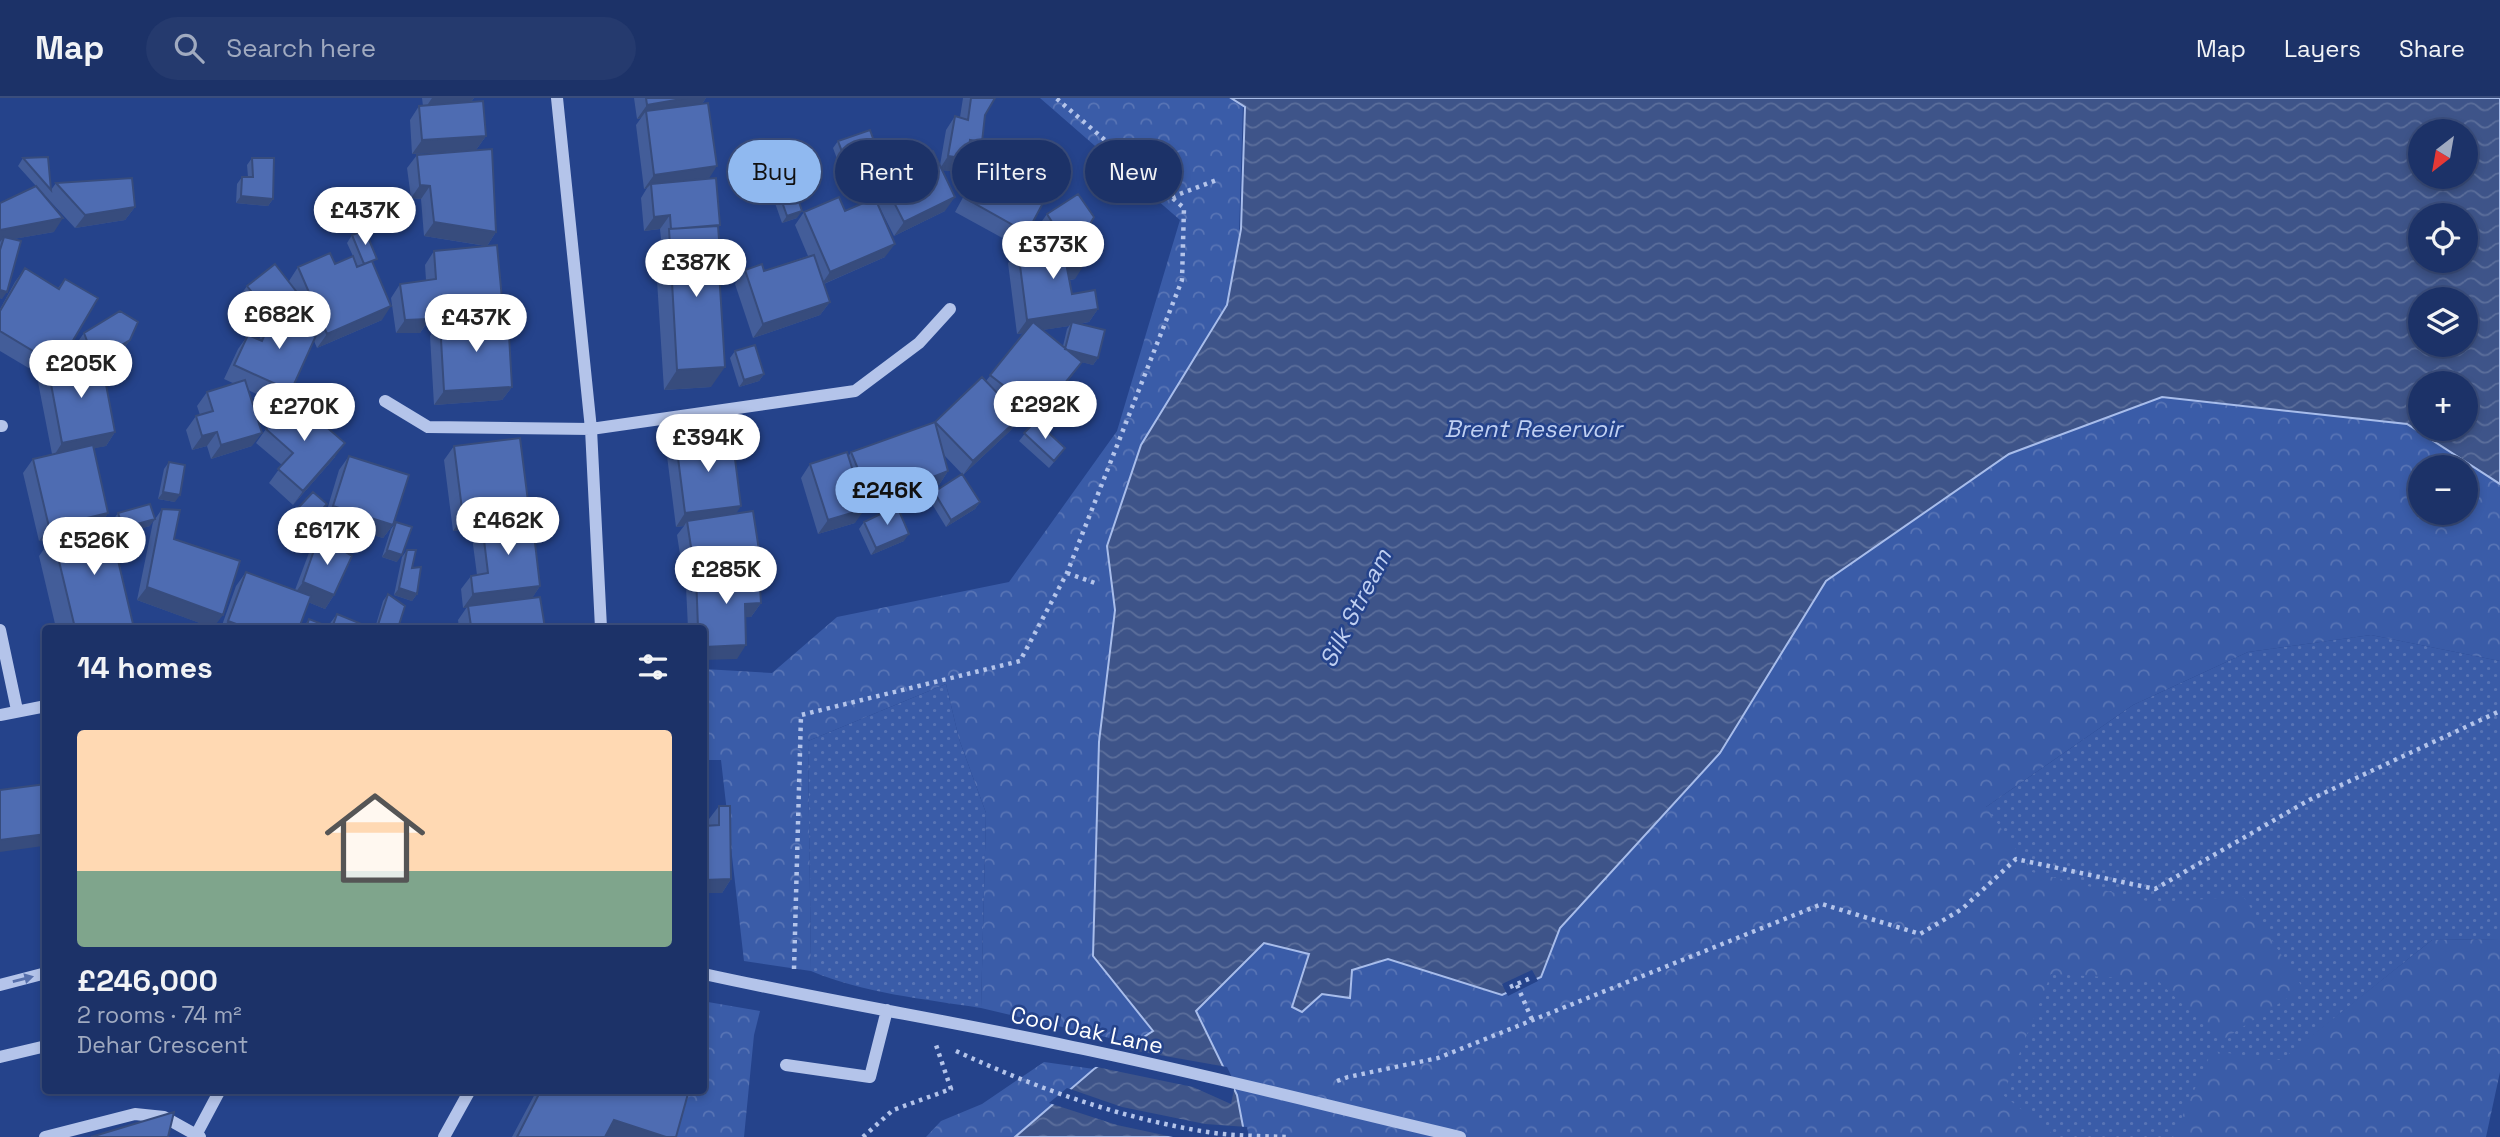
<!DOCTYPE html>
<html lang="en">
<head>
<meta charset="utf-8">
<style>
  :root { --surface:#1c3268; --page:#253a6e; --text:#f1f3f6; --muted:#a0aac0; --line:#3a4d7c; --accent:#90b9f0 }
  body { margin:0; font-family:"Space Grotesk",sans-serif; background:var(--page); color:var(--text); height:100vh; display:flex; flex-direction:column; font-size:26px; white-space:nowrap }
  * { box-sizing:border-box; margin:0 }
  p { font-size:23px; color:var(--muted) }
  .icon { flex:none; width:38px; height:38px; fill:none; stroke:currentColor; stroke-width:2; stroke-linecap:round; stroke-linejoin:round }
  .map { position:relative; flex:1; overflow:hidden }
  .side { position:absolute; left:42px; top:527px; width:665px; height:469px; display:flex; flex-direction:column; background:var(--surface); border-radius:7px; box-shadow:0 4px 10px #0003,0 0 0 2px var(--line) }
  .side>* { flex:none }
  .banner { position:absolute; left:728px; top:42px; width:665px; height:63px; display:flex; gap:14px }
  .needle { width:46px; rotate:211deg }
  .controls { position:absolute; left:2408px; top:21px; display:grid; gap:14px }
  .controls a { display:grid; place-items:center; width:70px; height:70px; border-radius:50%; background:var(--surface); box-shadow:0 4px 10px #0003,0 0 0 2px var(--line); font-size:35px }
  .price { position:absolute; translate:-50% -60px; padding:0 16px; border-radius:24px; background:#fff; color:#222; font-size:23px; line-height:46px; filter:drop-shadow(0 2px 4px #0008) }
  .price::after { content:''; position:absolute; left:50%; top:42px; width:21px; height:16px; margin-left:-10px; background:inherit; clip-path:polygon(0 0,100% 0,50% 100%) }
  .price.selected { background:var(--accent); color:#111 }
  ul { padding:0; list-style:none }
  li { display:grid; align-content:center; gap:14px; height:371px; padding:0 35px }
  li+li { border-top:2px solid var(--line) }
  li span { display:grid; place-items:center; height:217px; border-radius:7px; color:#555 }
  li>.icon { margin-inline-start:auto }
  span .icon { width:126px; height:126px; fill:#fffc; stroke-width:1 }
  li b { font-size:30px }
  h2 { display:flex; justify-content:space-between; align-items:center; height:84px; padding:0 35px; font-size:30px }
  .tag { padding:0 24px; border-radius:32px; background:var(--surface); box-shadow:0 4px 10px #0003,0 0 0 2px var(--line); font-size:24px; line-height:63px }
  .tag.selected { background:var(--accent); color:#111 }
  header { display:flex; align-items:center; gap:42px; box-sizing:border-box; height:98px; padding:0 35px; background:var(--surface); border-bottom:2px solid var(--line) }
  header strong { font-size:33px }
  nav { display:flex; gap:38px; margin-inline-start:auto; font-size:24px }
  .search { width:490px; height:63px; background:var(--page); display:flex; align-items:center; gap:18px; box-sizing:border-box; padding:0 24px; border-radius:38px; color:var(--muted); font-size:26px }
  .map>svg:first-child { display:block }
  .green { fill:url(#green-dots) }
  .forest { fill:url(#forest-crowns); fill-rule:evenodd }
  .water { fill:url(#water-waves); stroke:#a8bdeb; stroke-width:2; fill-rule:evenodd }
  .pier { fill:#25438b }
  .lines { fill:none; stroke-linecap:round; stroke-linejoin:round }
  .path { stroke:#b4c4ea; stroke-width:4.5; stroke-dasharray:3.5 5; stroke-linecap:butt }
  .minor { stroke:#b4c4ea; stroke-width:12 }
  .wall { fill:#435d99; fill-rule:evenodd }
  .shaded-wall { fill:#374c7d }
  .building { fill:#4e6cb2; stroke:#374c7d; stroke-width:2 }
  .oneway { fill:#5770ac }
  .labels { text-anchor:middle; dominant-baseline:central; stroke-width:5; stroke-linejoin:round; paint-order:stroke }
  .street-label { font-size:23px; fill:#fff; stroke:#25438b }
  .water-label { font-size:24px; font-style:italic; fill:#bfcff1; stroke:#25438b }
</style>
</head>
<body>
<header>
<strong>Map</strong>
<div class="search"><svg class="icon" aria-label="search" viewBox="0 0 24 24"><circle cx="10" cy="10" r="6"/><path d="M15 15l6 6"/></svg>Search here</div>
<nav><a>Map</a><a>Layers</a><a>Share</a></nav>
</header>
<div class="map">
<svg width="2500" height="1039" viewBox="0 0 2500 1039">
  <defs>
    <pattern id="green-dots" width="8" height="8" patternUnits="userSpaceOnUse" patternTransform="scale(1.75)"><rect width="8" height="8" fill="#3a5ca8"/><path d="M2 2h.1M6 6h.1" fill="none" stroke="#5874b5" stroke-width="1.8" stroke-linecap="round"/></pattern>
    <pattern id="forest-crowns" width="20" height="18" patternUnits="userSpaceOnUse" patternTransform="scale(1.75)"><rect width="20" height="18" fill="#3a5ca8"/><path d="M2 6a3 3 0 1 1 6 0M12 15a3 3 0 1 1 6 0" fill="none" stroke="#5874b5"/></pattern>
    <pattern id="water-waves" width="16" height="10" patternUnits="userSpaceOnUse" patternTransform="scale(1.75)"><rect width="16" height="10" fill="#3e5489"/><path d="M0 5q4-4 8 0t8 0" fill="none" stroke="#5b6e9b"/></pattern>
  </defs>
  <rect width="100%" height="100%" fill="#25438b"/>
  <path class="green" d="M2371 537 2500 563V841L2432 842 2186 1039H1963L1986 709 2133 607 2248 554Z
    M946 586 959 641 986 715 981 910C924 901 863 895 811 873L808 643Z"/>
  <path class="forest" d="M1040 0H1231L1243 7 1239 137 1227 207 1141 347 1107 448 1115 512 1099 644 1153 933 1131 945 981 910 986 715 959 641 946 586 808 643 811 873 744 863 721 662H704V571L772 575 837 519 1009 484 1117 333 1180 122Z
    M2162 299 2407 326 2500 386V563L2371 537 2248 554 2133 607 1986 709 2032 774 2155 805 2243 798 2303 890 2221 943 2157 882 2051 876 2003 997 2053 1036 2052 1039H1245L1196 913 1264 845 1310 856 1292 908 1322 896 1352 872 1388 861 1502 897 1541 879 1560 830 1720 655 1826 483 2009 356ZM2420 369H2466V415H2420Z
    M2500 841V974L2486 1039H2173L2212 953 2281 962 2432 842Z
    M708 904 760 913 754 937 744 1039H668L682 992H704V918Z
    M1044 964 1094 971 1015 1039H926L941 1023 982 1006Z"/>
  <path class="water" d="M1231 0H2500V386L2407 326 2162 299 2009 356 1826 483 1720 655 1560 830 1541 879 1502 897 1388 861 1352 872 1350 900 1322 896 1302 914 1292 909 1309 856 1264 845 1196 913 1237 997 1245 1039H1015L1094 971 1153 933 1093 858 1099 644 1115 512 1107 448 1141 347 1227 207 1241 131 1245 9ZM2420 33H2466V79H2420ZM2420 117H2466V163H2420ZM2420 201H2466V247H2420ZM2420 285H2466V331H2420Z"/>
  <path class="pier" d="M1532 872 1538 883 1508 898 1502 886Z
    M1119 950 1227 969 1235 986 1231 1006 1193 989 1092 968Z
    M1067 990 1122 1009 1205 1026 1247 1029 1249 1039H1173L1117 1027 1049 1005Z"/>
  <g class="lines">
    <path class="path" d="M1172 99 1219 81
      M1067 475 1095 485
      M794 871 801 617 1020 563 1067 475 1182 182 1184 110 1056 0
      M1517 887 1533 924
      M1510 889 1531 880
      M956 953C1036 990 1114 1018 1201 1033 1229 1038 1259 1038 1288 1039
      M1337 983 1348 979 1438 960 1822 806 1920 836 1962 811 2016 761 2155 791 2309 702 2500 613
      M863 1039 893 1012 951 991 936 947"/>
    <path class="minor" d="M557 0 591 331 601 530
      M385 303 428 329 591 331 855 293 919 245 950 211
      M0 328H2
      M0 532 17 612
      M0 617 46 608
      M704 876C826 903 950 923 1073 949 1202 975 1331 1009 1460 1039
      M0 887 46 875
      M0 959 46 948
      M786 967 870 979 887 912
      M196 1037 220 992
      M45 1039 135 1016 164 1019 200 1039
      M444 1039 470 992"/>
  </g>
  <path class="wall" d="M422 0H474L471 4 486 38 476 52 412 56 410 22 419 8H423Z
    M634 0H706L702 6 709 81 720 127 718 130 707 173 711 289 664 292 655 151 661 141 660 131 644 133 641 100 647 90 644 91 636 27 641 20 637 21Z
    M963 0H995L985 17 982 44 972 58H968L959 74 942 72 945 113 894 138 871 92 881 79 940 67 946 32 955 18 960 19Z
    M838 43 881 63 877 70 845 82 833 50Z
    M993 47 1023 74 1027 135 1017 148 955 114 984 61Z
    M417 57 496 134 487 148 497 221 512 289 502 302 434 307 430 238 437 227 429 222 420 235H396L391 200 400 186 426 182 425 167 434 153 486 148 424 138 421 101 411 100 407 70Z
    M23 60 51 92 56 85 135 109 125 122 75 130 37 89 54 134 13 141 2 201 0 200V105L36 88 18 68Z
    M252 60 273 101 268 108 236 105 237 86 242 79H248L247 67Z
    M767 61 797 120 782 125 762 68Z
    M845 113 885 159 824 186 830 204 820 217 753 240 735 186 745 172 764 173 808 158 795 127 804 114Z
    M1047 116 1085 135 1078 143 1075 181 1070 182 1072 196 1098 211 1089 224 1079 226 1098 260 1093 267 1082 264 1036 323 1065 350 1060 357 1049 370 1019 343 1030 329 1019 321 1011 332 963 377 944 357 948 373 939 387 875 412 869 397 861 400 855 425 818 436 801 380 810 366 848 359 851 354 935 324 986 283 1024 235 1017 236 1008 165 1018 152 1056 145 1042 123ZM1069 228 1067 231 1063 248 1042 232Z
    M352 137 373 166 382 222 317 250 314 243 291 293 281 307 248 292 252 348 211 361 207 348 192 352 186 332 196 318 200 317 197 308 207 294 235 286 224 281 238 251 248 237 259 242 266 225 242 195 247 188 289 183 298 169 335 166 358 169 347 145ZM296 201 307 225 281 214 294 204Z
    M25 170 58 190 65 181 58 268 87 262 79 242 84 235 130 242 125 249 101 263 115 334 106 348 93 350 108 415 100 427 114 424 113 422 118 415 150 428 124 435 125 438 116 451 133 526 130 530H56L39 458 52 440 39 443 23 375 33 361 52 356 38 284 42 278 0 253V211L15 184Z
    M735 253 764 276 759 283 739 289 730 260Z
    M266 331 335 359 293 407 269 385 282 367 256 345Z
    M676 344 736 416 749 466 683 476 677 437 684 428 676 429 667 358Z
    M454 348 523 420 540 488 532 500 545 530H459L458 522 467 509 463 510 461 491 471 478 477 477 472 439 479 430 453 433 444 362Z
    M349 358 393 427 383 440 324 422 339 372Z
    M169 364 175 404 158 401 164 371Z
    M934 394 980 404 975 411 946 429 929 401Z
    M299 409 322 413 308 428 294 416Z
    M162 411 174 441 214 530 137 502 153 424Z
    M396 424 397 464 382 459 391 431Z
    M864 424 904 443 871 457 859 431Z
    M319 438 334 497 325 511 308 504 299 530H221L236 488 246 474 295 492 310 452Z
    M407 452 417 496 412 503 394 497 402 459Z
    M696 476 761 505 751 519H745L737 561 704 530H688L686 489Z
    M388 496 398 530H375L383 503Z
    M337 516 363 530H303L309 521 328 528Z
    M719 708 731 781 722 795H704V728L709 727V721Z
    M537 992H689L676 1039H512Z"/>
  <path class="shaded-wall" d="M432 0H474L469 6 424 12Z
    M687 0H706L699 10 646 13 641 20 637 21 647 7Z
    M486 38 476 52 412 56 422 42Z
    M970 42 982 44 972 58 960 56Z
    M948 58 968 61 959 74 939 72Z
    M881 63 877 70 845 82 850 75Z
    M717 68 708 82 651 86 647 90 644 91 654 77Z
    M420 87 430 88 421 101 411 100Z
    M241 98 273 101 268 108 236 105Z
    M955 99 945 113 894 138 904 124Z
    M135 109 125 122 75 130 85 117Z
    M802 113 797 120 782 125 787 118Z
    M670 117 660 131 644 133 654 119Z
    M63 120 54 134 2 143 4 139 0 144V132Z
    M434 124 496 134 487 148 424 138Z
    M1085 135 1080 142 1059 150 1064 143Z
    M895 146 885 159 821 187 830 174Z
    M720 154 706 174 690 175 704 155Z
    M1084 167 1075 181 1058 184 1067 170Z
    M0 192 7 194 2 201 0 200Z
    M299 197 294 204 272 221 274 216Z
    M830 204 820 217 753 240 763 226Z
    M391 208 382 222 317 250 327 236Z
    M1098 211 1089 224 1071 227 1072 224 1069 228 1017 236 1027 222Z
    M503 212 494 226 444 232 454 218Z
    M429 221 420 235H396L405 222Z
    M130 242 125 249 90 270 95 262Z
    M1065 252 1098 260 1093 267 1060 259Z
    M1082 264 1072 278 1031 330 1040 316Z
    M725 269 711 289 664 292 677 272Z
    M764 276 759 283 739 289 744 282Z
    M512 289 502 302 434 307 444 293Z
    M1020 319 1011 332 963 377 973 363Z
    M115 334 106 348 53 359 62 345Z
    M217 334 207 348 192 352 202 338Z
    M262 335 252 348 211 361 221 347Z
    M345 345 335 359 293 407 303 393Z
    M948 373 939 387 875 412 885 398Z
    M879 383 869 397 855 402 865 388Z
    M163 394 180 397 175 404 158 401Z
    M980 404 975 411 946 429 951 422Z
    M333 408 393 427 383 440 324 422Z
    M741 408 732 422 687 423 684 428 676 429 685 415Z
    M529 411 519 425H482L479 430 453 433 463 419Z
    M865 411 855 425 818 436 828 422Z
    M108 415 99 429 53 438 52 440 39 443 49 429Z
    M155 421 150 428 117 437 122 430Z
    M909 436 904 443 871 457 876 450Z
    M125 438 111 458 113 441Z
    M387 452 402 457 397 464 382 459Z
    M759 452 749 466 683 476 693 462Z
    M303 484 334 497 325 511 293 498Z
    M540 488 531 502 463 510 473 496Z
    M147 489 223 517 213 530 137 502Z
    M399 490 417 496 412 503 394 497Z
    M761 505 751 519 735 520 745 506Z
    M228 523 247 530H223Z
    M133 526 130 530H114Z
    M746 547 737 561 704 562V549Z
    M46 736V745L43 748 0 754V742Z
    M731 781 722 795H704V782Z
    M614 1022 666 1039H603Z"/>
  <path class="building" d="M646 0H687L647 7Z
    M971 0H995L985 17 982 44 970 42 968 61 948 58 955 18 968 22Z
    M483 3 486 38 422 42 419 8Z
    M708 5 717 68 654 77 646 13Z
    M870 32 881 63 850 75 838 43Z
    M993 47 1028 66 1023 74 1051 90 1027 135 965 100Z
    M492 51 496 134 434 124 430 88 420 87 417 57Z
    M933 53 955 99 904 124 881 79Z
    M783 55 802 113 787 118 767 61Z
    M48 59 51 92 23 60Z
    M252 60H274L273 101 241 98 242 79H253Z
    M132 80 135 109 85 117 56 85Z
    M716 80 720 127 671 131 670 117 654 119 651 86Z
    M36 88 63 120 0 132V105Z
    M1078 96 1094 119 1085 135 1064 143 1047 116Z
    M839 99 845 113 875 100 895 146 830 174 804 114Z
    M718 128 720 154 704 155 705 173H719L725 269 677 272 669 131Z
    M365 132 377 161 364 166 352 137Z
    M4 139 21 143 7 194 0 192V152Z
    M1077 141 1084 167 1067 170 1072 196 1095 192 1098 211 1027 222 1018 152Z
    M497 147 503 212 454 218 432 205 429 221 405 222 400 186 436 181 434 153Z
    M330 155 335 166 353 158 357 169 372 163 391 208 327 236 298 169Z
    M814 157 830 204 763 226 745 172 762 166 764 173Z
    M275 166 299 197 279 213 276 211 271 218 247 188Z
    M25 170 59 191 65 181 98 200 58 268 0 233V213Z
    M276 211 319 231 291 293 234 267 248 237 262 243Z
    M120 213 138 224 130 242 99 260 94 261 84 235Z
    M508 220 512 289 444 293 440 224Z
    M1033 224 1082 264 1040 316 990 277Z
    M1072 224 1105 232 1098 260 1068 252 1065 251Z
    M755 247 764 276 744 282 735 253Z
    M101 260 115 334 62 345 48 270Z
    M982 279 1020 319 973 363 935 324Z
    M245 282 262 335 221 347 217 334 202 338 196 318 213 313 207 294Z
    M293 300 345 345 303 393 278 371 293 355 266 331Z
    M1036 323 1065 350 1054 363 1024 335Z
    M935 324 948 373 885 398 879 383 865 388 851 354Z
    M732 337 741 408 685 415 676 344Z
    M520 340 529 411 463 419 454 348Z
    M93 347 108 415 49 429 33 361Z
    M847 354 865 411 828 422 810 366Z
    M349 358 409 377 393 427 333 408Z
    M169 364 185 367 180 397 163 394Z
    M962 376 980 404 951 422 934 394Z
    M313 394 327 406 313 421 299 409Z
    M150 406 155 421 123 430 118 415Z
    M897 408 909 436 876 450 864 424Z
    M162 411 180 412 174 441 240 463 223 517 147 489Z
    M753 413 759 452 693 462 687 423Z
    M532 419 540 488 473 496 471 478 488 475 482 425Z
    M121 422 125 438 113 441 133 526 114 530H75L53 438Z
    M396 424 412 429 402 457 387 452Z
    M319 438 352 458 334 497 303 484Z
    M407 452H416L412 470 421 469 417 496 399 490Z
    M759 473 761 505 745 506 746 547 704 549V530H698L696 476Z
    M246 474 311 498 299 530H247L228 523Z
    M388 496 405 508 398 530H377Z
    M540 499 545 530H475L471 528 468 508Z
    M337 516 364 527 363 530H306L309 521 332 530Z
    M46 686V736L0 742V692Z
    M719 708H730L731 781 704 782V728L719 727Z
    M541 992H689L676 1039H666L614 1022 605 1039H517Z
    M174 1014 168 1039H91Z"/>
  <defs><path id="oneway-solid" d="M-6-.8H1V-3.2L6.5 0L1 3.2V.8H-6Z" transform="scale(1.75)"/></defs>
  <use class="oneway" href="#oneway-solid" transform="translate(23 881) rotate(-14)"/>
  <g class="labels">
    <g class="street-label">
      <text transform="translate(1087 932) rotate(12)">Cool Oak Lane</text>
    </g>
    <g class="water-label">
      <text x="1533" y="330">Brent Reservoir</text>
      <text transform="translate(1355 510) rotate(-63)">Silk Stream</text>
    </g>
  </g>
</svg>
<div class="controls">
<a><svg class="needle" viewBox="-14 -14 28 28"><path d="M0-13l5 13h-10z" fill="#e53935"/><path d="M0 13l5-13h-10z" fill="#a0aac0"/></svg></a>
<a><svg class="icon" aria-label="locate" viewBox="0 0 24 24"><circle cx="12" cy="12" r="6"/><path d="M12 2v4M12 18v4M2 12h4M18 12h4"/></svg></a>
<a><svg class="icon" aria-label="layers" viewBox="0 0 24 24"><path d="M12 4l9 5-9 5-9-5zM3 14l9 5 9-5"/></svg></a>
<a>+</a>
<a>−</a>
</div>
<b class="price" style="left:365px;top:149px">£437K</b>
<b class="price" style="left:1053px;top:183px">£373K</b>
<b class="price" style="left:696px;top:201px">£387K</b>
<b class="price" style="left:279px;top:253px">£682K</b>
<b class="price" style="left:476px;top:256px">£437K</b>
<b class="price" style="left:81px;top:302px">£205K</b>
<b class="price" style="left:1045px;top:343px">£292K</b>
<b class="price" style="left:304px;top:345px">£270K</b>
<b class="price" style="left:708px;top:376px">£394K</b>
<b class="price selected" style="left:887px;top:429px">£246K</b>
<b class="price" style="left:508px;top:459px">£462K</b>
<b class="price" style="left:327px;top:469px">£617K</b>
<b class="price" style="left:94px;top:479px">£526K</b>
<b class="price" style="left:726px;top:508px">£285K</b>
<div class="banner">
<a class="tag selected">Buy</a>
<a class="tag">Rent</a>
<a class="tag">Filters</a>
<a class="tag">New</a>
</div>
<section class="side">
<h2>14 homes<svg class="icon" aria-label="filters" viewBox="0 0 24 24"><path d="M4 7h16M4 17h16"/><circle cx="9" cy="7" r="2"/><circle cx="15" cy="17" r="2"/></svg></h2>
<ul>
<li><span style="background:linear-gradient(#ffd9b3 65%,#7fa58c 0)"><svg class="icon" aria-label="home" viewBox="0 0 24 24"><path d="M3 11l9-7 9 7M6 9v11h12V9"/></svg></span><div><b>£246,000</b><p>2 rooms · 74 m²</p><p>Dehar Crescent</p></div></li>
</ul>
</section>
</div>
</body>
</html>
